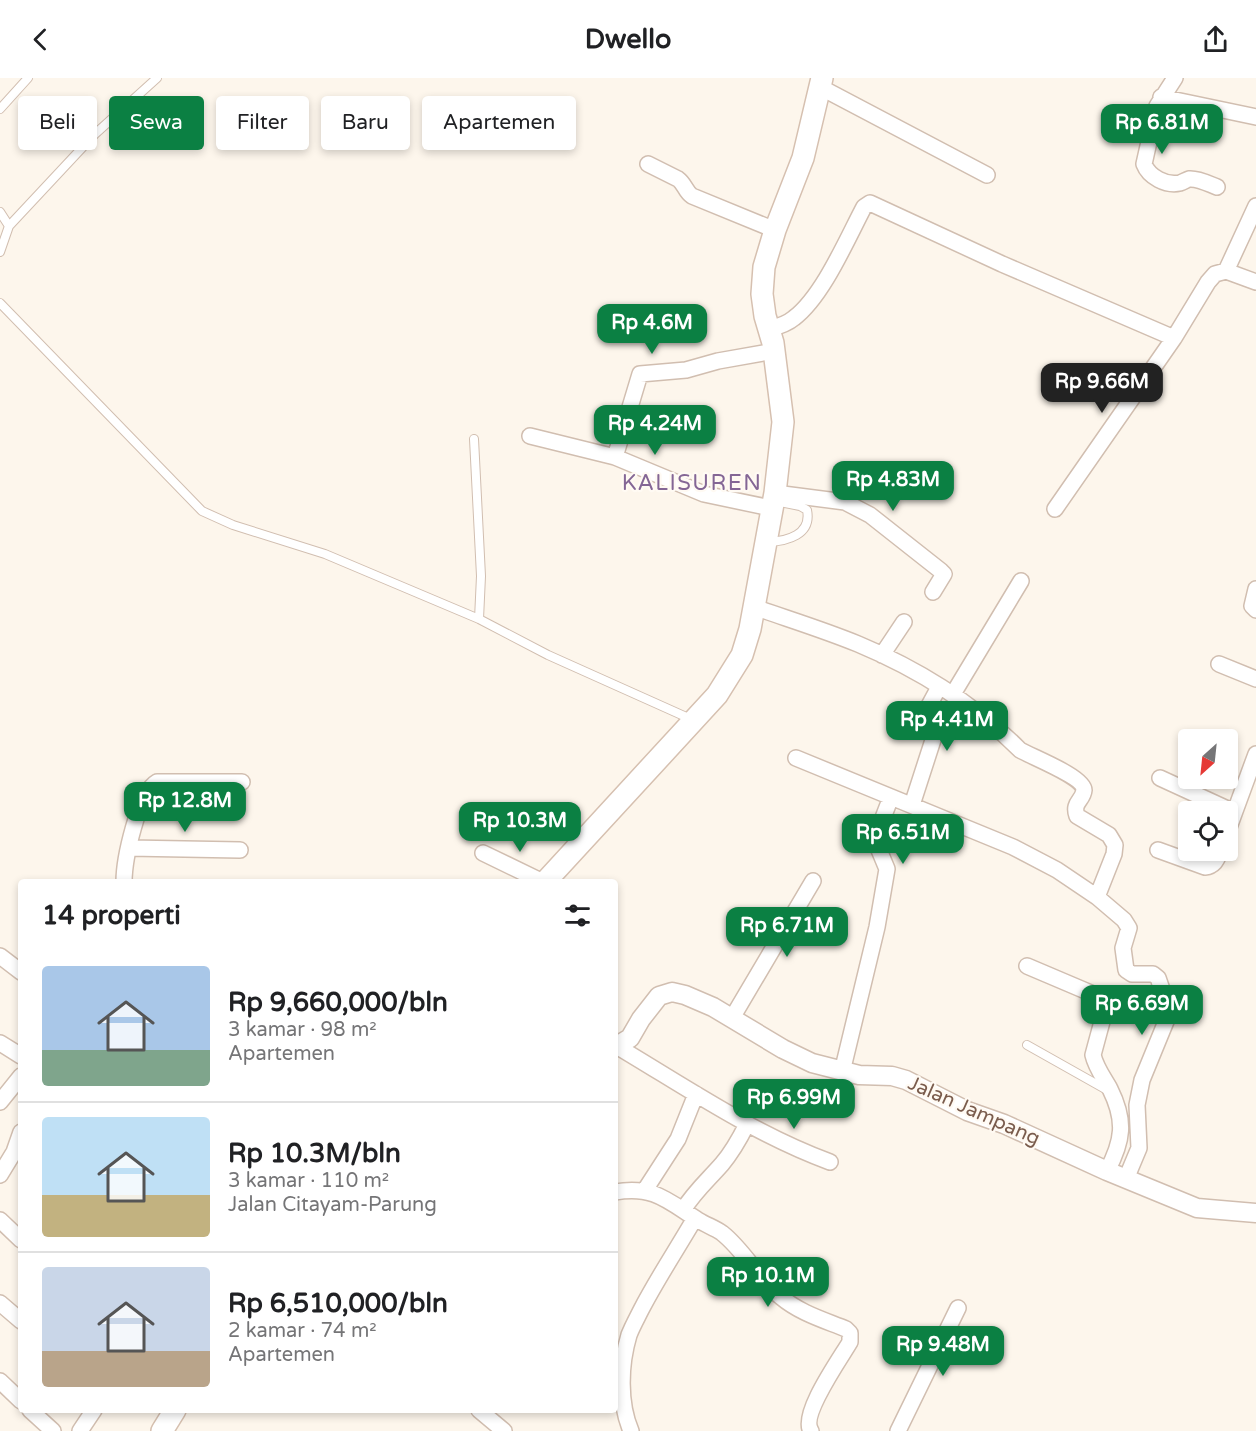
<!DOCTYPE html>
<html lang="id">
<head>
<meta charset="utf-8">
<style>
  :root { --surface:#fff; --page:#f2f2f2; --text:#202124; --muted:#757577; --line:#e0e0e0; --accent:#0b8043 }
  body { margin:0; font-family:"Varela Round",sans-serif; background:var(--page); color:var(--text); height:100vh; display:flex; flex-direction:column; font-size:22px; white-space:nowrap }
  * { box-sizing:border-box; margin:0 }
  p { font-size:20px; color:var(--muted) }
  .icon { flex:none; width:33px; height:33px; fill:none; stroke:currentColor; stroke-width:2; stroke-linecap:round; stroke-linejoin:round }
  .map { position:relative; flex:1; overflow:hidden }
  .details { position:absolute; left:18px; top:801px; width:600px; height:534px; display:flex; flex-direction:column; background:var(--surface); border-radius:6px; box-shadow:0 3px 9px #0003 }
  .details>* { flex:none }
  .hud { position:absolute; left:18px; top:18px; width:600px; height:54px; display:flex; gap:12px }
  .needle { width:39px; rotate:207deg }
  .controls { position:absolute; left:1178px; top:651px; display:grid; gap:12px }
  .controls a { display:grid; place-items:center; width:60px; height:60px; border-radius:6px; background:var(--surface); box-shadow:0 3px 9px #0003; font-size:30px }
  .price { position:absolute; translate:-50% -51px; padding:0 14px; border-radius:12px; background:var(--accent); color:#fff; font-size:20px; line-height:39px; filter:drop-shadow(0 2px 3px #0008) }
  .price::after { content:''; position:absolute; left:50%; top:36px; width:18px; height:14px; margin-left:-9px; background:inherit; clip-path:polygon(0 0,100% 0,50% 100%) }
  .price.on { background:#222; color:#fff }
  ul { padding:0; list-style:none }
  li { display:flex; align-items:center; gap:18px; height:150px; padding:0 24px }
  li+li { border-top:2px solid var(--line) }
  li span { display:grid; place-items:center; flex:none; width:168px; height:120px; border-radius:6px; color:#555 }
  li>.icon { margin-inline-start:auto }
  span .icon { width:72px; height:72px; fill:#fffc; stroke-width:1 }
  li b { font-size:26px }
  h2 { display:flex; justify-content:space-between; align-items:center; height:72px; padding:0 24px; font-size:26px }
  .chip { padding:0 21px; border-radius:6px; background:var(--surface); box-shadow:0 3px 9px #0003; font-size:21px; line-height:54px }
  .chip.on { background:var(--accent); color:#fff }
  header { display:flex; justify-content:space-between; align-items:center; height:78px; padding:0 24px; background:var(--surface); font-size:27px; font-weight:700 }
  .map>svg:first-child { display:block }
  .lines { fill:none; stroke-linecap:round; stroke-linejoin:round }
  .service-casing { stroke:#d1beb0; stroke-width:10 }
  .minor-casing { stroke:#d1beb0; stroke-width:18 }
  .tertiary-casing { stroke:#d1beb0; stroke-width:21 }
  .secondary-casing { stroke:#d6c0b0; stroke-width:24 }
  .service { stroke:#fff; stroke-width:8 }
  .minor { stroke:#fff; stroke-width:15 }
  .tertiary { stroke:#fff; stroke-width:18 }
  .secondary { stroke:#fff; stroke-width:21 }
  .labels { text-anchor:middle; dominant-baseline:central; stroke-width:4.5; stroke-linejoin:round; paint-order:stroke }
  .street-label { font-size:20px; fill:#7a5c4d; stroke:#fffaf3 }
  .quarter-label { font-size:22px; letter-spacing:1.5px; fill:#846695; stroke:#fffaf3 }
</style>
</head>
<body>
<header><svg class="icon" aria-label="back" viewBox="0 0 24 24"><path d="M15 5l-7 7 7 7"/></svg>Dwello<svg class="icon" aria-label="share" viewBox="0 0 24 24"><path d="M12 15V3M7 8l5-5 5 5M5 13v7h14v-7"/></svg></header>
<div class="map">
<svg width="1256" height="1353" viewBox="0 0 1256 1353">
  <rect width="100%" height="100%" fill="#fdf6ec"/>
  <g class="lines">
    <g class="service-casing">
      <path id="service" d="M0 31 28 0
        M0 134 9 148
        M0 174 9 148 95 56 157 0
        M0 225 202 433 233 447 325 476 479 541 548 577 693 642
        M474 361 481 498 479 541
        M768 464C787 463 812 457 807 432L800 428 775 423
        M1027 967 1107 1012"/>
    </g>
    <g class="minor-casing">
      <path id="minor" d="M1175 0 1157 28 1144 86C1149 99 1166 108 1180 105 1183 104 1186 102 1189 101 1198 100 1209 106 1217 109
        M818 8 987 97
        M1161 19 1256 39
        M648 86 678 101C685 106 685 113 692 118L775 152
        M1226 193 1256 128
        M769 251C777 249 787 246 794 240 823 218 847 161 864 129L870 125 1002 186 1174 260 1208 204 1215 196 1226 193 1256 204
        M530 358 615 379 704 416 771 430
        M615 379 640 296 686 292 718 283 774 273
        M775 415 845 424 870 437 941 493 944 496 933 514
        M1055 431 1174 260
        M1256 511 1252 528 1256 532
        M754 529C788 541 824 552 858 566 918 591 975 627 1020 672 1032 679 1084 699 1084 712 1083 723 1072 724 1077 738L1109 757 1115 767 1114 776 1097 819
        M882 577 904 544
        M1219 586 1256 601
        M953 616 1021 503
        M796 680 1013 769 1057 792 1097 819 1124 842 1129 850 1123 870 1126 892 1132 896H1153L1158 900 1167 926V941L1142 1002 1137 1027 1139 1070 1126 1101
        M1160 700 1234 734
        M912 727 933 662C933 650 926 645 925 635L939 609
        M1227 755 1256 676
        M129 770 240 772
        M1158 772 1205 789C1215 788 1217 781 1221 772
        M483 775 543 804
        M124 804C124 782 138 715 157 704H242
        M0 878 21 894
        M1027 888 1100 919 1107 925 1093 977C1096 990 1104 1000 1110 1011 1126 1043 1123 1063 1107 1093
        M732 940 813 803
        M0 965 21 978
        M618 969C687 1010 754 1056 830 1084
        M842 994 877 849 887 791 877 767 876 758 891 719
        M0 1024 21 998
        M0 1097 14 1074 21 1054
        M645 1112 678 1061 696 1016
        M615 1114C653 1107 668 1123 698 1142 706 1147 715 1150 722 1155 745 1173 758 1201 781 1219 800 1235 824 1242 846 1251L850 1255V1264C840 1281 800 1337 811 1353
        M683 1132C695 1113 708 1102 722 1086 733 1073 740 1060 747 1046
        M0 1142 21 1162
        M0 1225 21 1243
        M0 1303 21 1323
        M30 1332 53 1353
        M479 1332 504 1353
        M80 1353 94 1332
        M631 1353C619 1325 620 1287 629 1257 632 1249 637 1240 641 1232 657 1201 677 1171 695 1140
        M898 1353 958 1230"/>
    </g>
    <g class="tertiary-casing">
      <path id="tertiary" d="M615 969 630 960 641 941 659 918 672 914 685 917 713 929 783 971 812 985 859 997 892 998 906 1002 967 1033 1004 1046 1107 1093 1197 1130 1256 1135"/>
    </g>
    <g class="secondary-casing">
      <path id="secondary" d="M545 804 717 617 742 577 750 551 775 415 783 344 773 265 765 238 762 216 764 189 775 152 803 80 822 0
        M162 1353 175 1332"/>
    </g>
    <use href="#service" class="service"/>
    <use href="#minor" class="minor"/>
    <use href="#tertiary" class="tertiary"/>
    <use href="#secondary" class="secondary"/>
  </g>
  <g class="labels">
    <g class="street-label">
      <text transform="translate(974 1033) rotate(24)">Jalan Jampang</text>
    </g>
    <g class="quarter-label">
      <text x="692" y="405">KALISUREN</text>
    </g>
  </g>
</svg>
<div class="controls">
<a><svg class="needle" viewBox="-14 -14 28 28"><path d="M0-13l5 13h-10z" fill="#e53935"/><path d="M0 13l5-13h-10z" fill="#757577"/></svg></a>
<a><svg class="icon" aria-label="locate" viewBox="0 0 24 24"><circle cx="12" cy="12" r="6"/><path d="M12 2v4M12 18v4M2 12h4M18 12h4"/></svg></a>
</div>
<b class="price" style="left:1162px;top:77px">Rp 6.81M</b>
<b class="price" style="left:652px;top:277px">Rp 4.6M</b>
<b class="price on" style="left:1102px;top:336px">Rp 9.66M</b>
<b class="price" style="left:655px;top:378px">Rp 4.24M</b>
<b class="price" style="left:893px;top:434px">Rp 4.83M</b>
<b class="price" style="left:947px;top:674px">Rp 4.41M</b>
<b class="price" style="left:185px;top:755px">Rp 12.8M</b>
<b class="price" style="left:520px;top:775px">Rp 10.3M</b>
<b class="price" style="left:903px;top:787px">Rp 6.51M</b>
<b class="price" style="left:787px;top:880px">Rp 6.71M</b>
<b class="price" style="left:1142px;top:958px">Rp 6.69M</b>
<b class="price" style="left:794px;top:1052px">Rp 6.99M</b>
<b class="price" style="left:768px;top:1230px">Rp 10.1M</b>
<b class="price" style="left:943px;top:1299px">Rp 9.48M</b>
<div class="hud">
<a class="chip">Beli</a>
<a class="chip on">Sewa</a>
<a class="chip">Filter</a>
<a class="chip">Baru</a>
<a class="chip">Apartemen</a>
</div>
<section class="details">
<h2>14 properti<svg class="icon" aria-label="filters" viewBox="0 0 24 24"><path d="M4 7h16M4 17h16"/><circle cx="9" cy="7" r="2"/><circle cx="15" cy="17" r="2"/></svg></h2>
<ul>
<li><span style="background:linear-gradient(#a9c7e8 70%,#7fa58c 0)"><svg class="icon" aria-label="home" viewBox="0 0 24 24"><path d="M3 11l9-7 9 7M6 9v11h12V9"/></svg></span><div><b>Rp 9,660,000/bln</b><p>3 kamar · 98 m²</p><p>Apartemen</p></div></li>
<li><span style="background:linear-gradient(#bfe0f5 65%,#c2b280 0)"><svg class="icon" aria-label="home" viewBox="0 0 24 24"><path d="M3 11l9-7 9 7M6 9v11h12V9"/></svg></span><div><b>Rp 10.3M/bln</b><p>3 kamar · 110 m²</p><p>Jalan Citayam-Parung</p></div></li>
<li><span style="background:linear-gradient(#c9d6e8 70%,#b9a48a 0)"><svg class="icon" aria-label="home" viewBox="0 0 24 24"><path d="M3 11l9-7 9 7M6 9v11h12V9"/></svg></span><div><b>Rp 6,510,000/bln</b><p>2 kamar · 74 m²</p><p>Apartemen</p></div></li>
</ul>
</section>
</div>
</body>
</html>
